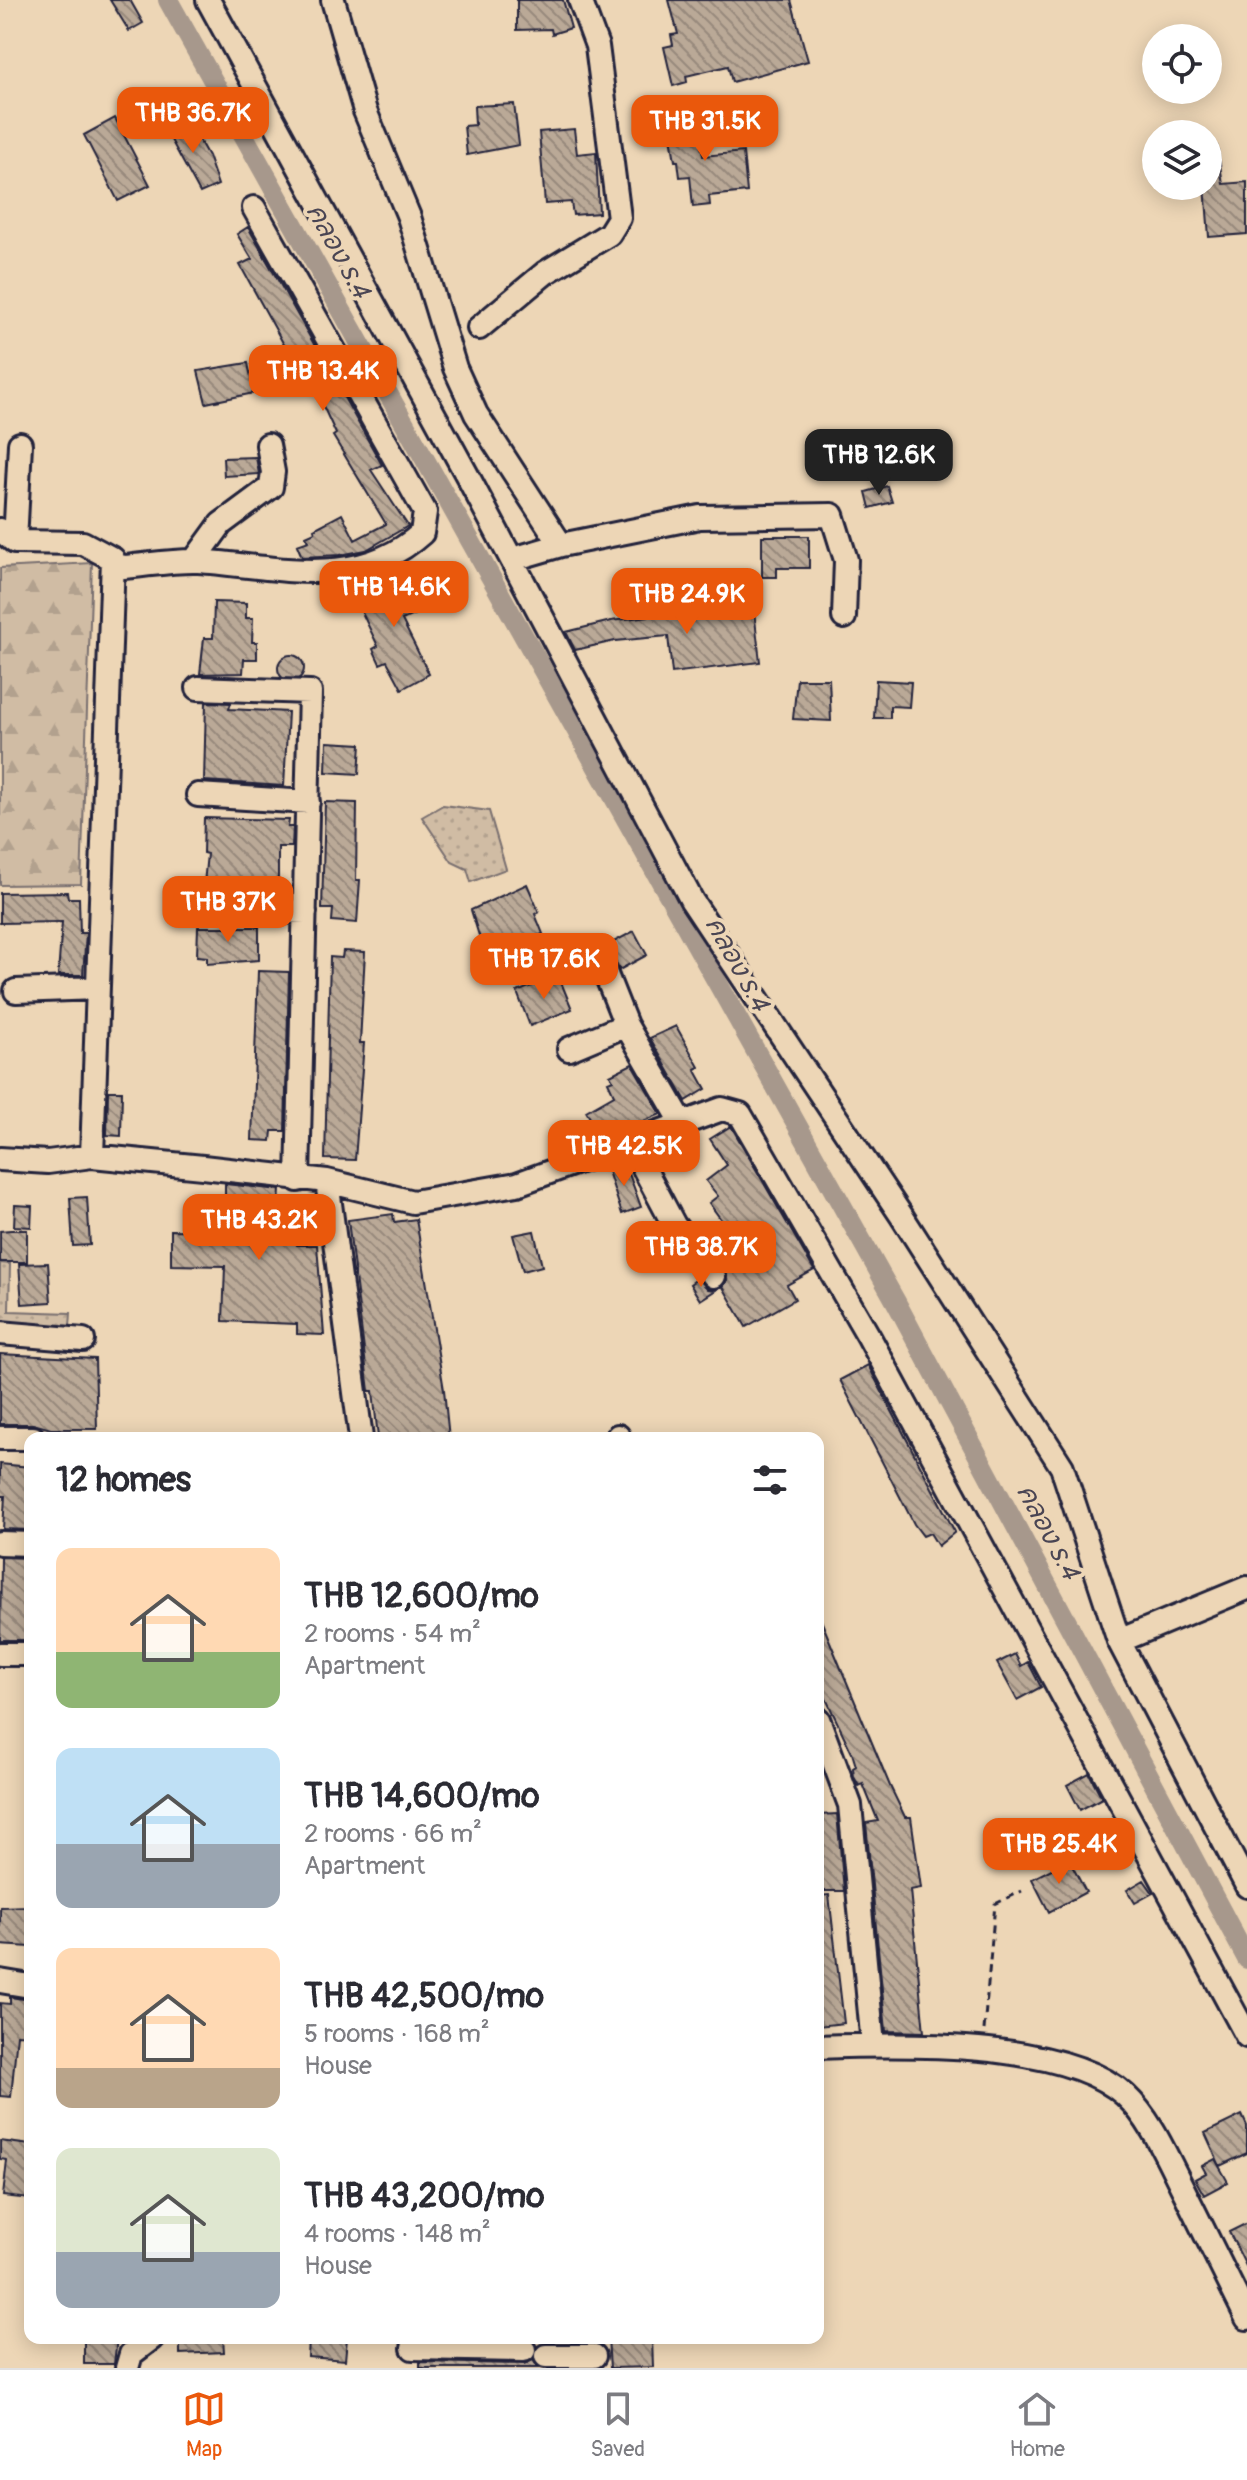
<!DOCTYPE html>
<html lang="en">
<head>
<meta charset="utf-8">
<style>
  :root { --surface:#fff; --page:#f2f2f3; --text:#2b2b33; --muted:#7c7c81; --line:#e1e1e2; --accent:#ea580c }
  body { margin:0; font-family:Pangolin,"Playpen Sans Thai",sans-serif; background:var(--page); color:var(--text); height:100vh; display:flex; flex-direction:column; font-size:30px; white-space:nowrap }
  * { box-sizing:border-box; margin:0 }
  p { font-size:26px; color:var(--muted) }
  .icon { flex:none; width:44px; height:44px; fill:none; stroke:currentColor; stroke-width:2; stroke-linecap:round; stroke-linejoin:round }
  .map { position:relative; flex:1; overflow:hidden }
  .side { position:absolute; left:24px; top:1432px; width:800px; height:912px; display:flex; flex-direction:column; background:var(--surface); border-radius:16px; box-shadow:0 4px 20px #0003 }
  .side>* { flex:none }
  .fabs { position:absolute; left:1142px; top:24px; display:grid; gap:16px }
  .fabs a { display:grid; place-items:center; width:80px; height:80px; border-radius:50%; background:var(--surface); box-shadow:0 4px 20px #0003; font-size:40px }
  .price { position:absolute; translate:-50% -68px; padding:0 18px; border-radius:16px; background:var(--accent); color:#fff; font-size:26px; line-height:52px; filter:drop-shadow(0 2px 4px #0008) }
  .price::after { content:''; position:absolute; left:50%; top:48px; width:24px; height:18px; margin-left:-12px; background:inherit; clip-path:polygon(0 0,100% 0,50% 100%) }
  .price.current { background:#222; color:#fff }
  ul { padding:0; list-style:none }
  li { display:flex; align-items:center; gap:24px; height:200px; padding:0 32px }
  li span { display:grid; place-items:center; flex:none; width:224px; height:160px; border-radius:16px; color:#555 }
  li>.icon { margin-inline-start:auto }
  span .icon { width:96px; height:96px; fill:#fffc; stroke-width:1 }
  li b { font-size:34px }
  h2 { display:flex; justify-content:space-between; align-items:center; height:96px; padding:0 32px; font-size:34px }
  .menu { display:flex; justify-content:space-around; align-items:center; height:112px; border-top:2px solid var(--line); background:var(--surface); font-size:22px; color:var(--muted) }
  .menu a { display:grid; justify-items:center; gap:4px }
  .menu .current { color:var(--accent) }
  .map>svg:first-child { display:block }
  .grass { fill:url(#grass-dots); stroke:#796f70; stroke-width:2 }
  .forest { fill:url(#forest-firs); stroke:#796f70; stroke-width:2 }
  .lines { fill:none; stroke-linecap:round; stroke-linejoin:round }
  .canal { stroke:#a7988c; stroke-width:20 }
  .building { fill:url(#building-back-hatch); stroke:#22223b; stroke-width:2 }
  .minor-casing { stroke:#22223b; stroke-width:28 }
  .path { stroke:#22223b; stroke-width:3; stroke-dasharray:8 6; stroke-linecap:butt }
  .minor { stroke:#edd6b6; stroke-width:22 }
  .labels { text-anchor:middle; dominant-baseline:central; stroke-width:8; stroke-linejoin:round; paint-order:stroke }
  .water-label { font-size:26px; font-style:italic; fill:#4a4553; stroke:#edd6b6 }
</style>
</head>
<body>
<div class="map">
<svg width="1247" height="2368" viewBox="0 0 1247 2368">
  <defs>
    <pattern id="grass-dots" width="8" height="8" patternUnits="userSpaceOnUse" patternTransform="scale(2)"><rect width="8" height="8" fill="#d0bca4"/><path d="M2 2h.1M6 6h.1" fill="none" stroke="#b2a18e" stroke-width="1.8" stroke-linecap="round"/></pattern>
    <pattern id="forest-firs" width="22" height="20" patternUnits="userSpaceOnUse" patternTransform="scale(2)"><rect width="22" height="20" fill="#d0bca4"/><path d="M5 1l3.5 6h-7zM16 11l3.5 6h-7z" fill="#b2a18e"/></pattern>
    <pattern id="building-back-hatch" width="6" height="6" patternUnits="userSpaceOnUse" patternTransform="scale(2)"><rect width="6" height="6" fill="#baa997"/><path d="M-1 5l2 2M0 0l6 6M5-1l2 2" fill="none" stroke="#97897c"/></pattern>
  </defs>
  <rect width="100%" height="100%" fill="#edd6b6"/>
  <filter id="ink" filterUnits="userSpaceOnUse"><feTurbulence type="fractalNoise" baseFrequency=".0125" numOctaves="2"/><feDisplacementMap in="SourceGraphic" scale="16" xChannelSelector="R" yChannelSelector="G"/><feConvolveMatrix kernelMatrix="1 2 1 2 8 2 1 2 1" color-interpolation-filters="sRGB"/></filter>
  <g filter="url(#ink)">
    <path class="grass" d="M443 805 489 811 506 869 471 882 467 869 452 862 422 817Z
      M0 1263 10 1264 9 1311 71 1313 70 1327 0 1324Z"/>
    <path class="forest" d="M92 563 81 884 0 885V568Z"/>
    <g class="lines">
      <path class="canal" d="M168 0 896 1302 1247 1959"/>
    </g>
    <path class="building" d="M110 0H130L143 23 129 31Z
      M517 0H563L571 28 552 34 551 29 517 30Z
      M669 0H791L808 61 732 82 728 66 686 76 687 82 673 86 664 47 673 45 671 35 678 34Z
      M514 104 519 145 467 155 464 126 475 125 474 106Z
      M696 112 703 156 743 152 747 192 709 196 710 205 693 207 690 176 680 177 678 161H675L668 119Z
      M186 117 208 156 218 185 200 193 165 129Z
      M115 118 150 185 118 201 84 135Z
      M574 129 577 154 596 152 599 213 573 215 571 202 545 204 539 132Z
      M1217 146 1223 184 1247 182V234L1209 237 1205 186H1208V147Z
      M248 227 382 465 371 470 408 526 366 550 340 555 302 557 297 545 309 541 306 536 315 532 314 529 342 514 355 540 386 524 333 436 336 434 323 406 308 379 304 381 240 265 252 259 237 234Z
      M248 363 254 393 206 403 198 371Z
      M256 457 259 474 224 476 223 458Z
      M887 486 892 502 870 508 866 492Z
      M762 536H809V568H777V577H762Z
      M406 576 422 611 402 620 429 674 402 689 387 661 380 664 373 649 378 646 355 598Z
      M214 602 246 603V618H253L252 642H257V659H244L243 673 200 674 204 638H213Z
      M753 602 760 662 672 673 668 636 615 641 575 650 566 632 611 621Z
      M278 668a13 13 0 1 1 26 0a13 13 0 1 1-26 0Z
      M797 679H829L831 721 793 719Z
      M876 680 911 682 909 707 890 706V718H874Z
      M206 702 231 703 229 709 288 712 284 786 204 781Z
      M327 742 361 744 359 774 326 772Z
      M325 802 357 803 356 880H360L357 923 332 921 333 909H322Z
      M204 818 289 820 288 827H293L292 847H278V879L271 880V893H203L207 854 203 853Z
      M527 884 539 912 535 914 543 934 485 955 471 910Z
      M67 892 68 898H79L80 933H86L83 975H58L62 922 0 923V893Z
      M198 927H259V960L207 964V957L197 956Z
      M634 931 647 955 619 970 608 945Z
      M343 951 365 952 360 1043H364L355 1160 325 1159 330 957 342 958Z
      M258 971 289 972 285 1131H272L271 1141 252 1140Z
      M558 975 572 1009 530 1026 517 992Z
      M676 1026 699 1067 695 1069 706 1089 686 1101 650 1038Z
      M632 1064 661 1114 582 1145 577 1134 594 1125 586 1111 614 1095 608 1082 613 1080 610 1075Z
      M108 1091H122L121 1136 107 1135Z
      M731 1126 814 1270 787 1285 795 1299 746 1327 723 1287 727 1280 725 1268 707 1244 726 1233 720 1222 722 1221 709 1203 718 1196 706 1181 727 1165 710 1139Z
      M625 1163 641 1207 622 1214 607 1168Z
      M225 1184 280 1190 279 1205H283V1212H297V1245H317L324 1335 297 1334V1324L223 1321 225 1266 171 1265V1230L225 1231Z
      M87 1197 90 1245 73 1246 70 1198Z
      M15 1205 32 1206 31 1227 14 1226Z
      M393 1214 394 1222 416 1219 444 1390 449 1438H378L373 1391H369L348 1220Z
      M11 1230H27V1262H0V1231Z
      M534 1231 542 1266 523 1271 513 1235Z
      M48 1263 51 1302 22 1304 19 1264Z
      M698 1278 708 1289 716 1290 700 1300 690 1284Z
      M0 1354 95 1359 97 1429H51L33 1424H0Z
      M868 1365 955 1532 938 1546 930 1533 923 1536 914 1524 840 1380Z
      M0 1464 30 1467V1530L3 1529 5 1496H0Z
      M1 1557 30 1558V1640H0Z
      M818 1613 890 1786 905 1817H911L921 1888 910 1890 924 2032 886 2031 866 1823 878 1821 863 1784 859 1786 854 1777 853 1768 856 1766 852 1753 818 1682Z
      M1015 1654 1021 1666 1028 1662 1041 1687 1017 1700 997 1663Z
      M1089 1773 1102 1798 1080 1810 1067 1785Z
      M837 1814 844 1891H818V1815Z
      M1118 1826 1125 1841 1114 1847 1106 1834Z
      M1069 1860 1086 1892 1049 1912 1032 1879Z
      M1144 1880 1153 1893 1135 1903 1127 1890Z
      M829 1895 844 2023 818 2026V1896Z
      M30 1906V1947L0 1945V1907Z
      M10 1997 30 2000V2035L17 2034 11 2097 0 2096V2003L10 2004Z
      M1242 2115 1247 2126V2153L1220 2166 1205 2133Z
      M0 2141 30 2145V2199L3 2196 7 2160 0 2159Z
      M1215 2159 1228 2182 1204 2195 1195 2179 1206 2173 1202 2166Z
      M1247 2223V2268L1229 2232Z
      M84 2338H117L114 2364H84Z
      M180 2338H223L224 2352 180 2354Z
      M309 2338H347L345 2360 308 2357Z
      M608 2338H652L653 2367 610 2368Z
      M533 2360 539 2368H420V2362L524 2364Z"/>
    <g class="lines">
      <g class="minor-casing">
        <path id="minor" d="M208 0 468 477 692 901 901 1215 1062 1467 1119 1641 1247 1886
          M333 0 365 111 409 217 455 368 476 414 561 545
          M479 328 545 273 609 234 619 218 597 46 580 0
          M0 530 15 542 83 543 113 559 114 564 124 567C148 565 174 560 198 561 275 566 357 592 422 533L425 512 254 208
          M15 542 20 444
          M513 559 561 545 700 517 832 515 846 560 844 617
          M194 561 221 524 271 487 273 472 268 445
          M198 688 310 692 298 1180
          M198 795 308 802
          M190 908 305 912
          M597 952 626 1025 683 1124
          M16 991 97 988
          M569 1049 626 1025
          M630 1142 674 1225 714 1276
          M92 1156 113 559
          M0 1159 48 1162 92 1156 203 1167 327 1181 413 1202 517 1184 722 1109 740 1114 869 1337 1247 2036
          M327 1181 361 1438
          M0 1333 83 1340
          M618 1436V1438
          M0 1438H33
          M0 1543 30 1544
          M1119 1641 1247 1588
          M0 1654H30
          M818 1719 850 1805 873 2045
          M0 1981 30 1986
          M818 2047C897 2044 1064 2039 1125 2095 1152 2120 1168 2160 1185 2193 1205 2234 1226 2276 1247 2318
          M413 2348 524 2350
          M546 2356H594
          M127 2368 131 2354 152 2338"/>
      </g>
      <path class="path" d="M984 2030 995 1904 1022 1891"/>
      <use href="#minor" class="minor"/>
    </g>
  </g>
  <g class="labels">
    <g class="water-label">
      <text transform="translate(338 251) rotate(61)">คลอง ร.4</text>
      <text transform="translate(737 964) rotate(61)">คลอง ร.4</text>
      <text transform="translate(1048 1532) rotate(62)">คลอง ร.4</text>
    </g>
  </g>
</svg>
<div class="fabs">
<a><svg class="icon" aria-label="locate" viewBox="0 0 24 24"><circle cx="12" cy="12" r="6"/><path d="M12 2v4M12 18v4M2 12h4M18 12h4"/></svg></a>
<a><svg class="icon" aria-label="layers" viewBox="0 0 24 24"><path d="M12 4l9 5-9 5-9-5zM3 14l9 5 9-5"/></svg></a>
</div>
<b class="price" style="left:193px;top:155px">THB 36.7K</b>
<b class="price" style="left:705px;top:163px">THB 31.5K</b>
<b class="price" style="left:323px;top:413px">THB 13.4K</b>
<b class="price current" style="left:879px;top:497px">THB 12.6K</b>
<b class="price" style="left:394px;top:629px">THB 14.6K</b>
<b class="price" style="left:687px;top:636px">THB 24.9K</b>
<b class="price" style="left:228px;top:944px">THB 37K</b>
<b class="price" style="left:544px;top:1001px">THB 17.6K</b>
<b class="price" style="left:624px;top:1188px">THB 42.5K</b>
<b class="price" style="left:259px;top:1262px">THB 43.2K</b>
<b class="price" style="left:701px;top:1289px">THB 38.7K</b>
<b class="price" style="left:1059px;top:1886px">THB 25.4K</b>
<section class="side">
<h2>12 homes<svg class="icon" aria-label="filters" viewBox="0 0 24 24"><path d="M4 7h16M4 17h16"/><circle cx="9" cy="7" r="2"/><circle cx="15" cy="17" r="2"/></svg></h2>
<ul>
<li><span style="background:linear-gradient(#ffd9b3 65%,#8fb573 0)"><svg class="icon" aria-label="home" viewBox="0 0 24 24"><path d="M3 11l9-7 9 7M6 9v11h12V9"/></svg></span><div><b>THB 12,600/mo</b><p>2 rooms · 54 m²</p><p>Apartment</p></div></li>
<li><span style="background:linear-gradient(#bfe0f5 60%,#9aa5b1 0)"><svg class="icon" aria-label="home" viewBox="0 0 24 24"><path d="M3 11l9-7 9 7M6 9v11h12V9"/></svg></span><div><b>THB 14,600/mo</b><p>2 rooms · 66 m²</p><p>Apartment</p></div></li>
<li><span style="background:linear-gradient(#ffd9b3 75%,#b9a48a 0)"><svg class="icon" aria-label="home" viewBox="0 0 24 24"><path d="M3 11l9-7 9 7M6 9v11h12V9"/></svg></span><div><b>THB 42,500/mo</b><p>5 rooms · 168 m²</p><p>House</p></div></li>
<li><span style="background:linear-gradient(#dfe7d0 65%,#9aa5b1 0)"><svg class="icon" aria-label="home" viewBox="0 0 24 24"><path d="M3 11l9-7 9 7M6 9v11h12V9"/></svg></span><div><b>THB 43,200/mo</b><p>4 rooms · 148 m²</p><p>House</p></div></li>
</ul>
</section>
</div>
<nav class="menu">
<a class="current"><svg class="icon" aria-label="map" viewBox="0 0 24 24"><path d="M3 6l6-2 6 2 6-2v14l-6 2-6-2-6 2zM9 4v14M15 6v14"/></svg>Map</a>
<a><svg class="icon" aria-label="saved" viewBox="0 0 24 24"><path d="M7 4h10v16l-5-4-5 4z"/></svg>Saved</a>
<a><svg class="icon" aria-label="home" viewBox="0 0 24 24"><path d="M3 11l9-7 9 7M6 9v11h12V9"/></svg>Home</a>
</nav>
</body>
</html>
